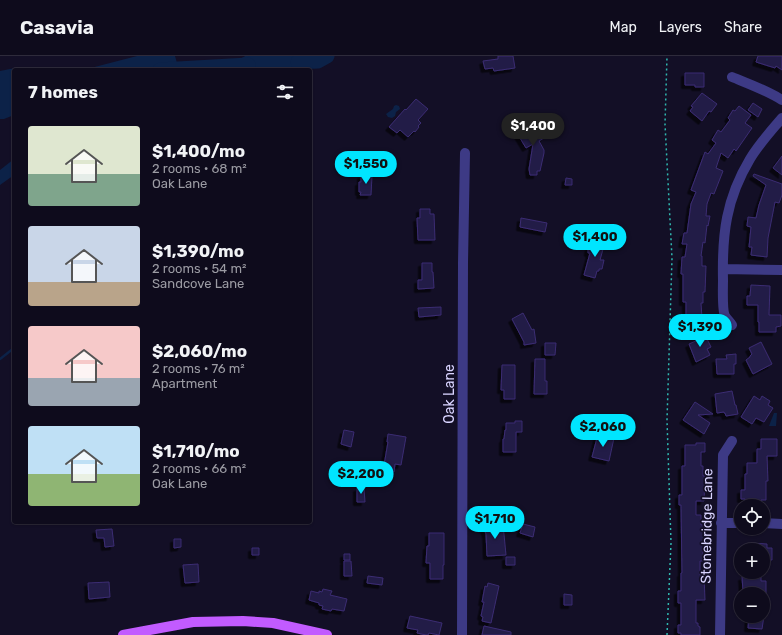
<!DOCTYPE html>
<html lang="en">
<head>
<meta charset="utf-8">
<style>
  :root { --surface:#0e0b1c; --page:#1c1929; --text:#f1f3f6; --muted:#9b9ba3; --line:#2e2b3b; --accent:#00e5ff }
  body { margin:0; font-family:Rubik,sans-serif; background:var(--page); color:var(--text); height:100vh; display:flex; flex-direction:column; font-size:15px; white-space:nowrap }
  * { box-sizing:border-box; margin:0 }
  p { font-size:13px; color:var(--muted) }
  .icon { flex:none; width:22px; height:22px; fill:none; stroke:currentColor; stroke-width:2; stroke-linecap:round; stroke-linejoin:round }
  .map { position:relative; flex:1; overflow:hidden }
  .panel { position:absolute; left:12px; top:12px; width:300px; height:456px; display:flex; flex-direction:column; background:var(--surface); border-radius:4px; box-shadow:0 1px 3px #0004,0 0 0 1px var(--line) }
  .panel>* { flex:none }
  .tools { position:absolute; left:734px; top:443px; display:grid; gap:8px }
  .tools a { display:grid; place-items:center; width:36px; height:36px; border-radius:50%; background:var(--surface); box-shadow:0 1px 3px #0004,0 0 0 1px var(--line); font-size:20px }
  .price { position:absolute; translate:-50% -34px; padding:0 9px; border-radius:14px; background:var(--accent); color:#111; font-size:13px; line-height:26px; filter:drop-shadow(0 1px 2px #0008) }
  .price::after { content:''; position:absolute; left:50%; top:24px; width:12px; height:9px; margin-left:-6px; background:inherit; clip-path:polygon(0 0,100% 0,50% 100%) }
  .price.selected { background:#222; color:#fff }
  ul { padding:0; list-style:none }
  li { display:flex; align-items:center; gap:12px; height:100px; padding:0 16px }
  li span { display:grid; place-items:center; flex:none; width:112px; height:80px; border-radius:4px; color:#555 }
  li>.icon { margin-inline-start:auto }
  span .icon { width:48px; height:48px; fill:#fffc; stroke-width:1 }
  li b { font-size:17px }
  h2 { display:flex; justify-content:space-between; align-items:center; height:48px; padding:0 16px; font-size:17px }
  header { display:flex; align-items:center; gap:24px; box-sizing:border-box; height:56px; padding:0 20px; background:var(--surface); border-bottom:1px solid var(--line) }
  header strong { font-size:19px }
  nav { display:flex; gap:22px; margin-inline-start:auto; font-size:14px }
  .map>svg:first-child { display:block }
  .water { fill:#0c2248 }
  .lines { fill:none; stroke-linecap:round; stroke-linejoin:round }
  .stream { stroke:#0c2248; stroke-width:2.5 }
  .river { stroke:#0c2248; stroke-width:15 }
  .building { fill:#241b47; stroke:#3b2d73; filter:url(#shadow) }
  .path { stroke:#2fb8b0; stroke-width:1.5; stroke-dasharray:2 3; stroke-linecap:butt }
  .minor { stroke:#3d3a85; stroke-width:10 }
  .major { stroke:#c25bff; stroke-width:10 }
  .labels { text-anchor:middle; dominant-baseline:central; stroke-width:3.5; stroke-linejoin:round; paint-order:stroke }
  .street-label { font-size:14px; fill:#d9d4ff; stroke:#130f26 }
</style>
</head>
<body>
<header>
<strong>Casavia</strong>
<nav><a>Map</a><a>Layers</a><a>Share</a></nav>
</header>
<div class="map">
<svg width="782" height="579" viewBox="0 0 782 579">
  <defs>
    <filter id="shadow"><feDropShadow dx="-3.5" dy="3.5" stdDeviation="0" flood-color="#0009"/></filter>
  </defs>
  <rect width="100%" height="100%" fill="#130f26"/>
  <path class="water" d="M137 0H175L179 14H83Z
    M248 0H327L318 5 287 14H229V10Z
    M15 12 34 14H14V59L4 63H0V15Z
    M396 49 399 50 400 53 396 56 395 60 392 62 388 61 386 58 393 53 394 50Z
    M547 67 551 74 552 81 550 83H547L542 74 541 73 539 69 541 68Z
    M14 103V119L0 129V114Z
    M774 357H777L776 370H769Z"/>
  <g class="lines">
    <path class="stream" d="M229 10 248 0
      M0 303 14 292"/>
    <path class="river" d="M298 6 318 5 327 0
      M160 14 248 9"/>
  </g>
  <path class="building" d="M498 0H513L515 12 494 15 493 12 485 13 483 5 498 3Z
    M758 0H782V14L776 10 775 12 756 6Z
    M685 17H704V31H695V29H685Z
    M702 37 717 48 711 56 709 55 702 65 690 55 693 51 691 50Z
    M416 43 428 53 418 64 421 67 418 70 419 71 415 76 414 75 408 81 400 74 397 77 389 71 405 53 406 54Z
    M753 47 762 53 758 61 748 54Z
    M739 50 751 59 745 67 752 72 736 95 734 93 728 102 721 97 716 112 723 115 714 138 711 137 707 148 706 160H710L708 170 707 169 705 187 703 186 701 200H702V210H706L705 236H703V247H701L702 262H706V271H697V269H686V246H683V218H681L682 201H685L687 188H682L684 177H687L691 148 696 136 691 134 705 96 708 98 716 87 712 84 718 74 721 76 730 64 728 62 733 54 735 55Z
    M535 67 544 82 539 85 544 94V97L540 115H537V119H530L529 113 533 88 526 92 517 77Z
    M782 100V119L773 112Z
    M754 118 782 128V139L779 147 775 146 768 182 767 201 751 199 752 191H749L751 171 747 170 748 161 756 162 759 149 766 129 753 120Z
    M361 119 372 120 371 139H360L361 136H359V126H361Z
    M566 122 572 123V129H565Z
    M420 153H430V158H434L435 184H418L417 162H420Z
    M521 162 547 167 545 176 520 171Z
    M592 183 605 186 600 204H604L602 213H599V215H597L595 222 584 219 590 197H588V194Z
    M422 207H432V216H433L434 232 418 233V224H422Z
    M751 229 770 230 769 259H781V270L776 271V276H759V266H758V249H747V240H750Z
    M441 251V259L419 261 418 252Z
    M523 257 532 274 534 273 536 287 524 289V286L512 263Z
    M705 279 711 291 707 293 710 299 696 306 689 288 698 284 697 283Z
    M761 286 772 308 753 318 746 304 750 301V300L752 298 749 292Z
    M545 287H556L555 299H545Z
    M736 298V308H734V318H717L716 303H727L726 299Z
    M535 303H545V325H547V338H534Z
    M502 309H515V343H504V334H501Z
    M732 335 735 349H736L738 358 726 360 725 357H724V356L717 357 715 338Z
    M754 340 760 344 762 340 770 345 768 349 773 352 764 366 756 362 752 368 741 361Z
    M695 346 713 358 698 359 710 367 704 378 683 364Z
    M515 365H522V376H516V396H503V383H504L505 374H506V367H515Z
    M344 374 354 376 351 391 341 388Z
    M388 378 406 381 401 409 395 408 394 416 383 415 388 386H387Z
    M598 378 614 382 609 405 592 401Z
    M761 383H777V400H767L768 425H766V444H761V450H745V443H741V434H745V418H747V407H757V393H761Z
    M696 387H705V396H701V410H703V420H705L704 445H696V459H701V469H705V495H703V505H700V519H704L705 544H696V567H698V570L700 571V579H681V577H678V569H681V547H678V535H681V517H682L681 449H679V439H682V410H685V389H696Z
    M357 432H364L365 446H357Z
    M498 467 503 468 506 499 487 500 486 478 484 473 485 468Z
    M523 468 535 471 533 481 520 477Z
    M112 473 114 490 105 491 104 482H97L96 474Z
    M429 477H444V509H443V523H430V507H426L427 490H429Z
    M174 483H181V491L174 492Z
    M751 487 767 488V492H772V504H763V494H751Z
    M252 492H259V499H252Z
    M344 498H350V504H344Z
    M506 501H515V509H506Z
    M344 505H351L352 520H344Z
    M198 508 199 526 185 527 183 509Z
    M368 520 383 522 382 529 367 527Z
    M751 520 761 521V525H766V538H747V535H743L742 521H751Z
    M109 526 110 541 89 543 88 527Z
    M488 527 499 530 491 567 482 565 483 561 481 560 484 546H482L485 530 487 531Z
    M323 533 332 535 330 539 347 543 344 555 332 553 331 555 322 553 323 550 319 549V547L309 544 311 535 319 537V535L322 536Z
    M564 538 572 539V549H564Z
    M410 560 442 567 439 579 429 577 428 579H426L417 577 418 574 407 572Z
    M749 560H764L762 573 748 572Z
    M484 570 511 576V579H482Z"/>
  <g class="lines">
    <path class="path" d="M667 579 671 487 667 364 672 202 665 68 667 0"/>
    <path class="minor" d="M732 21C749 28 766 34 782 44
      M723 213 782 214
      M732 269C730 266 727 263 725 260 722 255 723 231 723 224 722 178 726 143 750 103 759 88 771 75 782 62
      M721 467H741
      M763 467 782 468
      M462 579 463 207 465 97
      M720 579 723 399 732 385"/>
    <path class="major" d="M123 579 193 566 243 565 273 567 327 579"/>
  </g>
  <g class="labels">
    <g class="street-label">
      <text transform="translate(449 338) rotate(-90)">Oak Lane</text>
      <text transform="translate(707 470) rotate(-89)">Stonebridge Lane</text>
    </g>
  </g>
</svg>
<div class="tools">
<a><svg class="icon" aria-label="locate" viewBox="0 0 24 24"><circle cx="12" cy="12" r="6"/><path d="M12 2v4M12 18v4M2 12h4M18 12h4"/></svg></a>
<a>+</a>
<a>−</a>
</div>
<b class="price selected" style="left:533px;top:91px">$1,400</b>
<b class="price" style="left:366px;top:129px">$1,550</b>
<b class="price" style="left:595px;top:202px">$1,400</b>
<b class="price" style="left:700px;top:292px">$1,390</b>
<b class="price" style="left:603px;top:392px">$2,060</b>
<b class="price" style="left:361px;top:439px">$2,200</b>
<b class="price" style="left:495px;top:484px">$1,710</b>
<section class="panel">
<h2>7 homes<svg class="icon" aria-label="filters" viewBox="0 0 24 24"><path d="M4 7h16M4 17h16"/><circle cx="9" cy="7" r="2"/><circle cx="15" cy="17" r="2"/></svg></h2>
<ul>
<li><span style="background:linear-gradient(#dfe7d0 60%,#7fa58c 0)"><svg class="icon" aria-label="home" viewBox="0 0 24 24"><path d="M3 11l9-7 9 7M6 9v11h12V9"/></svg></span><div><b>$1,400/mo</b><p>2 rooms · 68 m²</p><p>Oak Lane</p></div></li>
<li><span style="background:linear-gradient(#c9d6e8 70%,#b9a48a 0)"><svg class="icon" aria-label="home" viewBox="0 0 24 24"><path d="M3 11l9-7 9 7M6 9v11h12V9"/></svg></span><div><b>$1,390/mo</b><p>2 rooms · 54 m²</p><p>Sandcove Lane</p></div></li>
<li><span style="background:linear-gradient(#f6c9c9 65%,#9aa5b1 0)"><svg class="icon" aria-label="home" viewBox="0 0 24 24"><path d="M3 11l9-7 9 7M6 9v11h12V9"/></svg></span><div><b>$2,060/mo</b><p>2 rooms · 76 m²</p><p>Apartment</p></div></li>
<li><span style="background:linear-gradient(#bfe0f5 60%,#8fb573 0)"><svg class="icon" aria-label="home" viewBox="0 0 24 24"><path d="M3 11l9-7 9 7M6 9v11h12V9"/></svg></span><div><b>$1,710/mo</b><p>2 rooms · 66 m²</p><p>Oak Lane</p></div></li>
</ul>
</section>
</div>
</body>
</html>
